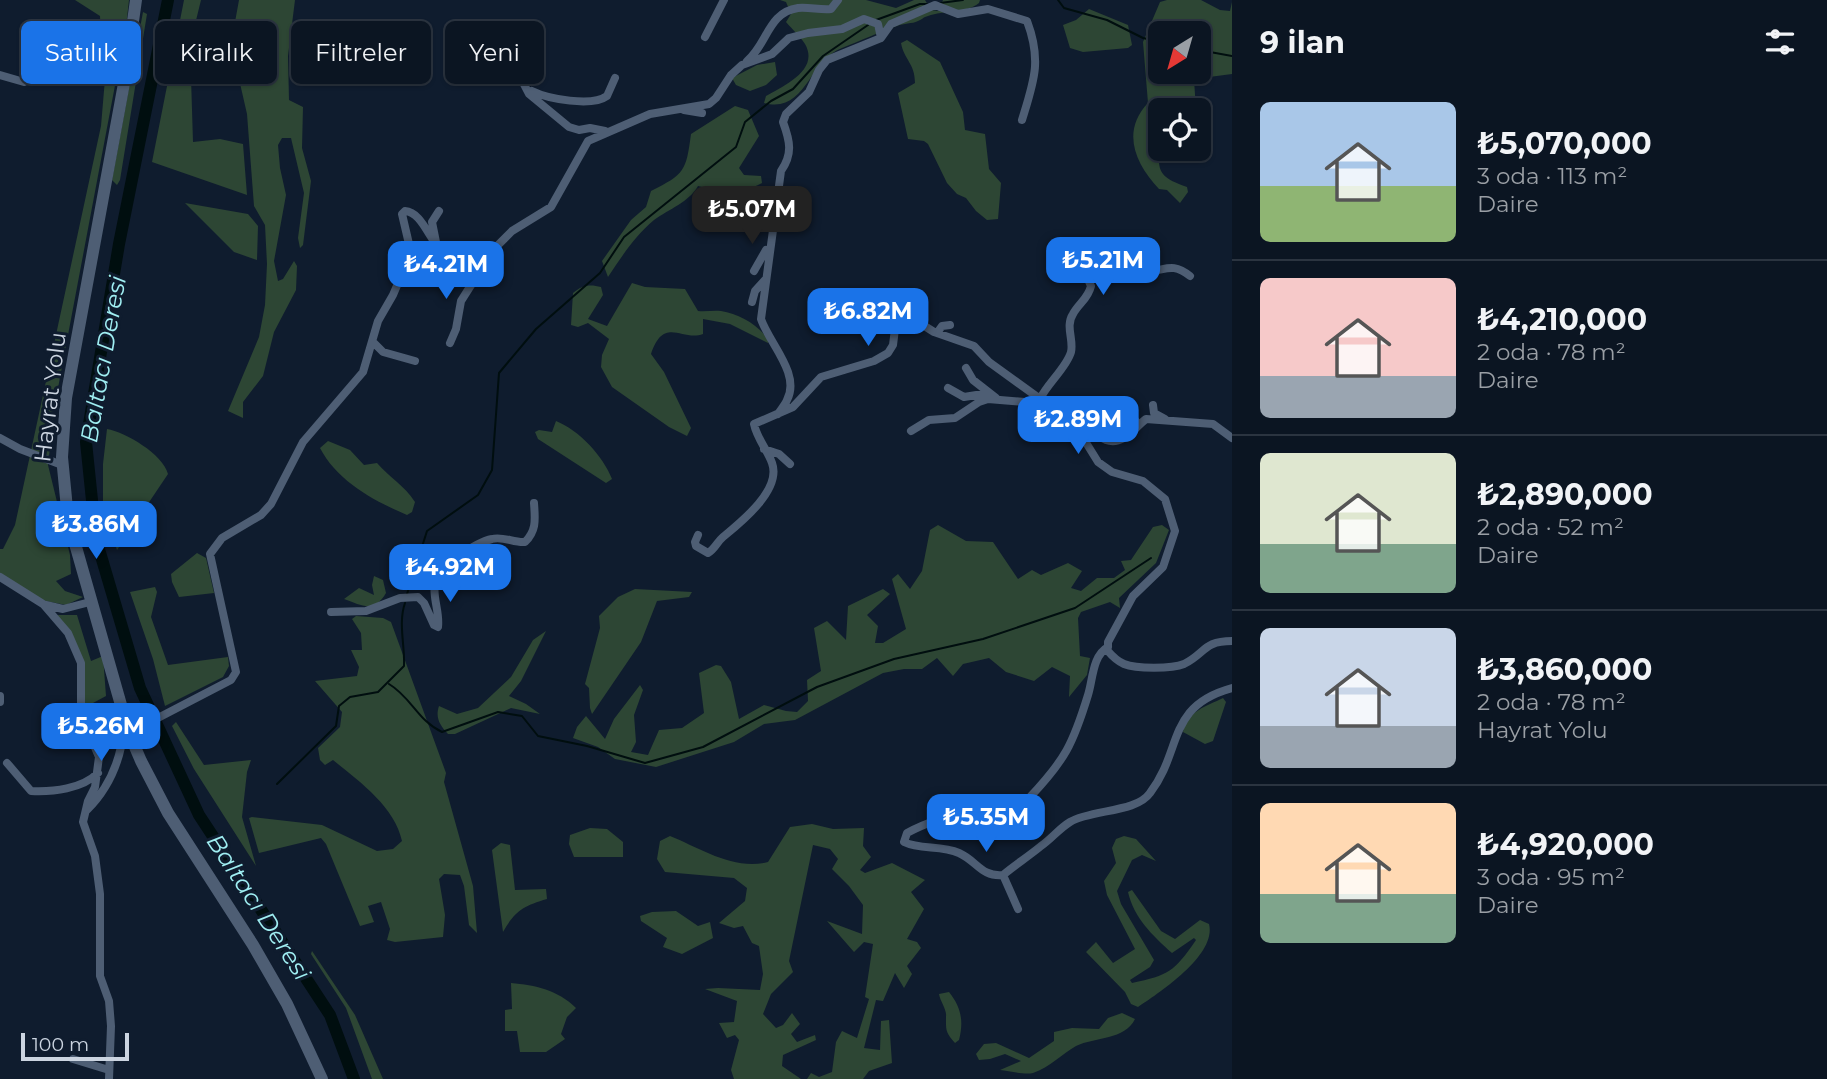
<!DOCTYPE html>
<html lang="tr">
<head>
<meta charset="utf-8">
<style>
  :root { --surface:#0b1522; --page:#19222f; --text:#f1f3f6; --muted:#9a9fa5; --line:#2b3440; --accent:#1a73e8 }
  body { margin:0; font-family:Montserrat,sans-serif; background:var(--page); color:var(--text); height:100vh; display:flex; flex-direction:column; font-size:26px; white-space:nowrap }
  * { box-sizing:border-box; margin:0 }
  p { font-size:23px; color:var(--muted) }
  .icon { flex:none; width:38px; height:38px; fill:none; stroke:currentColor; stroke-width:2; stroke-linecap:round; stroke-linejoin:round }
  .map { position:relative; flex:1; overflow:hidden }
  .side { display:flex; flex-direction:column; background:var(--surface); width:595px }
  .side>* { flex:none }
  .guide { position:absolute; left:21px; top:21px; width:665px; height:63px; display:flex; gap:14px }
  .needle { width:46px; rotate:217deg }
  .buttons { position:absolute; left:1148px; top:21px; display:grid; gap:14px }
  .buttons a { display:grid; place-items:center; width:63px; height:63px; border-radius:10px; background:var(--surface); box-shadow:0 2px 5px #0004,0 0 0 2px var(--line); font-size:35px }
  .scale { position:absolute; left:21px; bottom:18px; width:108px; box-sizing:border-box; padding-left:7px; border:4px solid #cbd4e0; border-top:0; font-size:19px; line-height:24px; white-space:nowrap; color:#cbd4e0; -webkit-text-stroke:5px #0f1c2e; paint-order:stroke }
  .price { position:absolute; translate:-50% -60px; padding:0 16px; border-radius:14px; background:var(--accent); color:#fff; font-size:23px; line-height:46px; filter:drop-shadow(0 2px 4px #0008) }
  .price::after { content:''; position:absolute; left:50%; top:42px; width:21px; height:16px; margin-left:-10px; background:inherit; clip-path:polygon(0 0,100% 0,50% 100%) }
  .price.on { background:#222; color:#fff }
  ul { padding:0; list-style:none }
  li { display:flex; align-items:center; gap:21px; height:175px; padding:0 28px }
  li+li { border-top:2px solid var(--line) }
  li span { display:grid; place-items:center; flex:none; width:196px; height:140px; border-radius:10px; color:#555 }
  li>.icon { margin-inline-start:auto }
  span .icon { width:84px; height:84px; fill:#fffc; stroke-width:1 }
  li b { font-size:30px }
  h2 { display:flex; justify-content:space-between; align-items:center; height:84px; padding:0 28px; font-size:30px }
  .pill { padding:0 24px; border-radius:10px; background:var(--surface); box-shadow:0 2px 5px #0004,0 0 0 2px var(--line); font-size:24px; line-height:63px }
  .pill.on { background:var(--accent); color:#fff }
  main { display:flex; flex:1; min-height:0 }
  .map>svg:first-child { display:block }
  .green { fill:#2d4634; fill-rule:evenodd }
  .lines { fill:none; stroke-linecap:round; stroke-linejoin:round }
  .stream { stroke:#000e0f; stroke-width:2 }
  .river { stroke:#000e0f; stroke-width:12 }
  .street { stroke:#4e5e74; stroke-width:8 }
  .secondary { stroke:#4e5e74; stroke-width:12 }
  .labels { text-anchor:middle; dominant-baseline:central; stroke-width:6; stroke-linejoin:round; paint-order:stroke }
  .street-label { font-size:23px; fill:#cbd4e0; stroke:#0f1c2e }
  .water-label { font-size:24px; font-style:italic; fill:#a0eff3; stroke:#0f1c2e }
</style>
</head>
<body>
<main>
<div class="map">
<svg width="1232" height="1079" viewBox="0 0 1232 1079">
  <rect width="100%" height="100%" fill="#0f1c2e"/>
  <path class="green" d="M75 0H129L126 27 55 404 48 465 70 555 71 574 56 581 65 591 83 597 66 605 41 600 0 575V549H3L15 525 101 126 106 67 102 65 100 16Z
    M184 0H201L190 45 193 142 220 139 243 144 247 195 152 162Z
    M239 0H295L288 56 289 100 303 107 302 148 311 181 303 245 300 248 298 238 304 193 291 138H282L278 145 280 168 286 195 274 261 278 281 283 279 294 261 297 266 296 290 274 332 263 376 243 402V418L228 411 259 337 265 305 267 264 265 225 254 206 247 114 231 44Z
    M780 0H866L896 8 914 0H925L931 10 938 11 943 0H980L979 3C965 14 944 10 928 16 921 18 925 18 918 21 912 24 904 23 897 26 879 32 860 41 842 48 808 61 806 114 764 103L766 96C783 86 820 70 805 44 800 36 792 29 786 22L791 14 786 2Z
    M1167 0H1201L1220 10 1230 11 1232 2V74L1194 79 1196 110H1160C1160 120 1161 130 1160 139 1158 169 1155 176 1187 187L1188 192 1180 203 1167 190 1159 189C1135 164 1121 131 1148 103L1143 42 1160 2ZM1199 33V72H1160V33Z
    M1089 9 1128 25 1132 45 1128 48 1083 52 1070 48 1063 25 1076 20Z
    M143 12 147 14 120 180 117 185 112 180Z
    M350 32 361 47 349 73 339 81 324 62 303 85 298 79Z
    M907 40 940 62 963 112 965 130 985 134 989 169 1001 183 998 219 987 220 976 211 966 198 957 194 947 183 928 144 924 141 908 139 898 93 915 83C915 63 904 60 901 43Z
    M775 62 777 75 766 85 750 91 736 85 732 78 757 65Z
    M735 106 748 110 759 136 739 168 744 175 761 176 762 183C741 195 721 192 698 186 689 202 669 209 654 220 635 236 622 256 608 277L602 261 631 220 646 207 651 191C685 174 686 171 691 134Z
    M185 203 248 214 258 226 257 260 234 252Z
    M632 283 645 287 685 289 698 311C706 312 713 310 721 311 739 314 757 324 768 339V343L730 324 703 319V334C682 342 664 315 651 354L664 372 691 428 687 436 669 427 612 387 601 367 602 355 609 339 588 323 578 327 571 325 573 293C582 285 590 284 601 287L603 295 588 319 607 326Z
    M556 421C579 430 603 456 612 479L606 483 538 439 535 432 539 430 552 432Z
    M107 429C125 432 163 454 168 474L117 550 103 508V464Z
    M328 441 350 450 364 465 377 463C390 478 404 485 415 502L412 512 407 515C374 501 337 481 320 448Z
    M938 525 966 541 993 542 1018 579 1032 570 1041 575 1068 563 1082 571 1071 588 1081 591 1097 578H1114L1125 570 1121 561 1131 560 1153 527 1162 525 1169 530 1156 563 1119 598 1120 608 1110 602 1081 612 1078 618 1080 656 1090 658 1087 675 1069 697 1070 676 1052 667 1034 681 1006 672 989 658 963 664 953 676 937 658 922 669H904L883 673 795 720 764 724 734 742 656 767 615 759 598 747 573 738 577 727 586 716 605 739 614 719 640 685 643 690 634 715 636 742 631 752 648 755 659 730 682 728 704 713 699 673 716 665 721 666 731 682 739 719 764 705 786 711 797 712 808 701 807 680 821 671 814 628 827 621 846 640 848 606 883 589 890 594 867 615 878 626 875 643H883L906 629 892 579 898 574 910 589 922 571 930 530Z
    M197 553 206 558 214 593 179 597 172 582 171 574Z
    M374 576 383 580 386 593C374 613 363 606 344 599L359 588 374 595 372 585Z
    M155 587 157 592 151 617 168 665 228 657 229 666 223 677 165 706 153 659 130 592Z
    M635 589 692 592 689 597 657 601 641 642 592 714 590 708 589 688 585 684 600 628 599 616 618 597Z
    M57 615H77L91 661 103 656 106 696 93 703 83 730 75 718 66 713 56 716 54 712 59 707 83 705V665Z
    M356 616 383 618 391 622 446 773 444 782 473 886 477 933 469 925 464 886 460 875 444 874 439 879 445 915 443 937 395 942 387 940 390 929 381 902 368 906 374 922 360 926 326 844 321 838 259 853 249 818 252 817 322 825 377 851 393 849 402 841C395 807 359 781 333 760L325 765 320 760 318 748 340 727 342 712 315 681 357 676 359 667 351 650H362L361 633 352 619Z
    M546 631 521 681 509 696 526 704 540 714 511 708 455 734H448C440 725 435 718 439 706L457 714 478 708 511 677 533 640Z
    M1223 698 1226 702 1213 741 1205 744 1183 732C1187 711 1207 706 1223 698Z
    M176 722 204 765 251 760 247 772 242 817 256 866 194 769 172 726Z
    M812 824 833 829 864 828 863 846 871 857 860 870 865 873 892 863 925 880 911 892 924 909 907 939 917 942 921 948 907 966 912 974 904 988 895 973 883 1001 876 1000 864 1048 880 1050 881 1021 889 1020 892 1063 869 1071 863 1079H807L811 1073 819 1077 832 1072 836 1042 842 1031 857 1038 869 999 865 997 873 944 864 942 854 952 827 921 862 934 863 905 849 886 832 869 838 859 830 849 813 845 789 961 793 972 771 994 763 1014 776 1028 783 1025 792 1013 800 1024 791 1034 797 1042 815 1035 816 1040 783 1055 782 1066 801 1079H734L731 1070 739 1040 735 1035 727 1038 719 1023 734 1022 737 1001 705 989 718 988 760 990 763 974 759 946 752 943 743 926 734 928 719 923 745 901 747 888 734 878 665 872 657 859 660 841 670 836C700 848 734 871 768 862L790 827Z
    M590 828 607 829 623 842V857H574L569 844 570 835Z
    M1124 836 1136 839 1156 861 1142 855 1132 860 1117 891 1121 904 1154 960 1150 967 1130 980 1132 983C1169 975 1174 972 1196 940L1194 938 1172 953C1152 935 1134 918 1128 892L1132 890 1161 931 1175 939 1200 920 1209 924C1217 955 1159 993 1138 1007L1131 1004 1125 992 1086 952 1096 942 1113 963 1135 949 1107 895 1104 881 1116 863 1112 848 1116 839Z
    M501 843 510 845 515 890 546 889 547 899C523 906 515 911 503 932L492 850Z
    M676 911 698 926 710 922 713 938 682 954 663 947 667 938 641 921 640 916 652 912Z
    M312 951 355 1015 383 1079H372L346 1008 311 954Z
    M511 983C535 985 558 990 576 1008L567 1017 561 1034 565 1039 546 1052H520L517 1031H505V1010L512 1009Z
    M949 992C961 1007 964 1021 959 1040L955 1043C945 1032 946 1030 946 1016 947 1010 940 1001 939 994Z
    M1122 1013 1135 1019C1125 1040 1095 1037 1076 1046 1062 1054 1050 1067 1033 1073 1025 1075 1010 1071 1000 1070L1021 1061 1005 1054 990 1059 979 1060 976 1054 984 1044 996 1043 1029 1058 1054 1041V1032L1072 1028 1099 1029 1108 1018Z"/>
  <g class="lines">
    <path class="stream" d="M1058 0 1064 8 1107 20 1143 38 1160 42
      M940 3 963 0
      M876 20 920 4H927
      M1199 50 1232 56
      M407 594 427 531 478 495 492 470 499 373 536 329 600 273 624 237 736 147 745 122 771 101 793 89 823 56 868 25
      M389 684C411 697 418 721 442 732L498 712 522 716 538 736 587 746 645 763 703 747 817 687 894 659 983 639 1075 608 1151 558
      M277 784 336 726 339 706 350 697 378 692 404 666C405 645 398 623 405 603"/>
    <path class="river" d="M168 0 119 244 86 442 96 539 140 688 199 815 330 1015 354 1079"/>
    <path class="street" d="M705 37 724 0
      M881 38 891 24 935 5 958 14 988 9 1027 21C1042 61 1034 81 1022 120
      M520 50 515 67 529 94 569 127 579 130 590 128 605 131
      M747 61C767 45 768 12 798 8 809 7 820 10 831 9L838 0
      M0 75 24 82
      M532 91C548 99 592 107 607 96L615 78
      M684 110 702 113
      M436 242 432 222 439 211
      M754 271 766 250
      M752 302 755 291 765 280
      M937 333 942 326 950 325
      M374 343 383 352 415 361
      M450 343 456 329 461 301 480 271 479 264
      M966 368 973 380 996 398
      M948 388 964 397 989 393
      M1153 405 1154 413 1165 419
      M1128 411 1138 424
      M911 431 929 420 955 418 979 402 988 399 1025 402 1040 399C1047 384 1067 367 1071 352 1074 340 1065 326 1073 314 1079 303 1088 299 1091 286 1083 270 1084 261 1096 248H1106C1117 258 1127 270 1143 271 1164 273 1170 260 1190 276
      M0 438 20 449 62 465
      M1232 438 1213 424 1146 419C1138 425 1132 434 1124 438 1100 451 1091 420 1072 420L1098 462 1112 472 1143 481 1165 499 1175 531 1163 567 1133 596 1108 642V647C1092 656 1093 680 1088 695 1073 744 1065 760 1030 797 1023 804 1016 814 1007 820 985 837 980 818 958 817 940 817 922 825 907 833L904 842C920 850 941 845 959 853 977 861 981 877 1003 875 1015 865 1029 856 1041 846 1051 839 1060 828 1070 822 1092 809 1136 813 1150 793 1183 750 1166 706 1232 688
      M764 449 779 454 790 464
      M698 535 695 542 696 546 708 553C715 549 717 542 723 537 740 523 782 490 772 463 767 449 757 439 754 424L793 407 821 377 874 361 888 353 893 345 897 313H904L934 332 974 346 989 362 1072 422
      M0 577 43 604 68 633 81 663V707L84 722 99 757 95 787 88 801 83 822 95 856 100 894V976L109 1001 111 1026 109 1079
      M46 605 63 609 90 602
      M331 612 366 611 400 598 418 597 424 603 434 625 438 627C440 612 432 597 435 582 438 567 477 542 492 539 503 536 514 543 525 542 537 530 535 519 534 503
      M1108 647 1107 650C1112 656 1117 661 1124 664 1136 669 1172 669 1184 664 1206 653 1203 641 1232 641
      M0 696V702
      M129 733 231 680 236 672 210 554 222 538 261 515 271 504 303 442 363 372 378 321 393 295 410 255 409 244 402 214 405 211C422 212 429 240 442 251 451 259 466 262 479 264L512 231 551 207 588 141 650 114 709 104 716 98 731 75 742 65 772 54 789 38 808 33 842 29 864 19 878 24 881 38 827 60 819 70 809 92 786 114 783 122C790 141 793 154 781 171L761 319C769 343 801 374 787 400 785 405 781 409 778 414
      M7 763 31 791C53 792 82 789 98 773
      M87 810C110 787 121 759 124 728
      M1003 875 1018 909
      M73 1059 109 1070"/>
    <path class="secondary" d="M136 0 125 78 66 398 62 457 68 519 129 733 141 761 168 813 253 945 287 1004 322 1079"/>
  </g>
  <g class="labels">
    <g class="street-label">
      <text transform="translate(50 397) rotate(-83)">Hayrat Yolu</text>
    </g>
    <g class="water-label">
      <text transform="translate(103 359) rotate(-80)">Baltacı Deresi</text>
      <text transform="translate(259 907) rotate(57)">Baltacı Deresi</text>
    </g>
  </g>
</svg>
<div class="buttons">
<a><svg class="needle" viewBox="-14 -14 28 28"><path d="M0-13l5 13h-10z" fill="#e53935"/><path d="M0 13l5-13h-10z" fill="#9a9fa5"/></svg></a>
<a><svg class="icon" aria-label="locate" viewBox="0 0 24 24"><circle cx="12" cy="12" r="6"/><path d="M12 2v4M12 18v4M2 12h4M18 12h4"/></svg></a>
</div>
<div class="scale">100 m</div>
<b class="price on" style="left:752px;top:246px">₺5.07M</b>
<b class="price" style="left:1103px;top:297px">₺5.21M</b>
<b class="price" style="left:446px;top:301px">₺4.21M</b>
<b class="price" style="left:868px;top:348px">₺6.82M</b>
<b class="price" style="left:1078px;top:456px">₺2.89M</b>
<b class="price" style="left:96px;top:561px">₺3.86M</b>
<b class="price" style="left:450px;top:604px">₺4.92M</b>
<b class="price" style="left:101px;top:763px">₺5.26M</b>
<b class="price" style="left:986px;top:854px">₺5.35M</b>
<div class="guide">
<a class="pill on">Satılık</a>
<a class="pill">Kiralık</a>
<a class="pill">Filtreler</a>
<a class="pill">Yeni</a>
</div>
</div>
<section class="side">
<h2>9 ilan<svg class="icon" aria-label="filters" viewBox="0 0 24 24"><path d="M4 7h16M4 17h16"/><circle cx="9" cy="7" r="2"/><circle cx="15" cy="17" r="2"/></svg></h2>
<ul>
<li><span style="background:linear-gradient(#a9c7e8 60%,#8fb573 0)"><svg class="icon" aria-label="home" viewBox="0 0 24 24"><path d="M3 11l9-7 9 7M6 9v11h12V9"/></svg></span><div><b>₺5,070,000</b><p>3 oda · 113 m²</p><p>Daire</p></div></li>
<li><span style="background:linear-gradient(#f6c9c9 70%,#9aa5b1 0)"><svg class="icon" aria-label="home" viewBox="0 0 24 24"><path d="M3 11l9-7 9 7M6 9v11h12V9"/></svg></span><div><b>₺4,210,000</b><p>2 oda · 78 m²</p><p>Daire</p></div></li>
<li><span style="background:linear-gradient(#dfe7d0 65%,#7fa58c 0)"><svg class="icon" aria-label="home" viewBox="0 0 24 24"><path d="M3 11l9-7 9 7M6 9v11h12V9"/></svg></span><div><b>₺2,890,000</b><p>2 oda · 52 m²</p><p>Daire</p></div></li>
<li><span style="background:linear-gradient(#c9d6e8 70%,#9aa5b1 0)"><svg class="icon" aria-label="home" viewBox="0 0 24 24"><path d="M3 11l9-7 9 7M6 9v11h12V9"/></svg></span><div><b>₺3,860,000</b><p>2 oda · 78 m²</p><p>Hayrat Yolu</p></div></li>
<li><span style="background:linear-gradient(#ffd9b3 65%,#7fa58c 0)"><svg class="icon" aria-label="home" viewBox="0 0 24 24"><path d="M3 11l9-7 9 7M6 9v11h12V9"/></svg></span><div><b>₺4,920,000</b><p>3 oda · 95 m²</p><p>Daire</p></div></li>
</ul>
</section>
</main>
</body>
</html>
